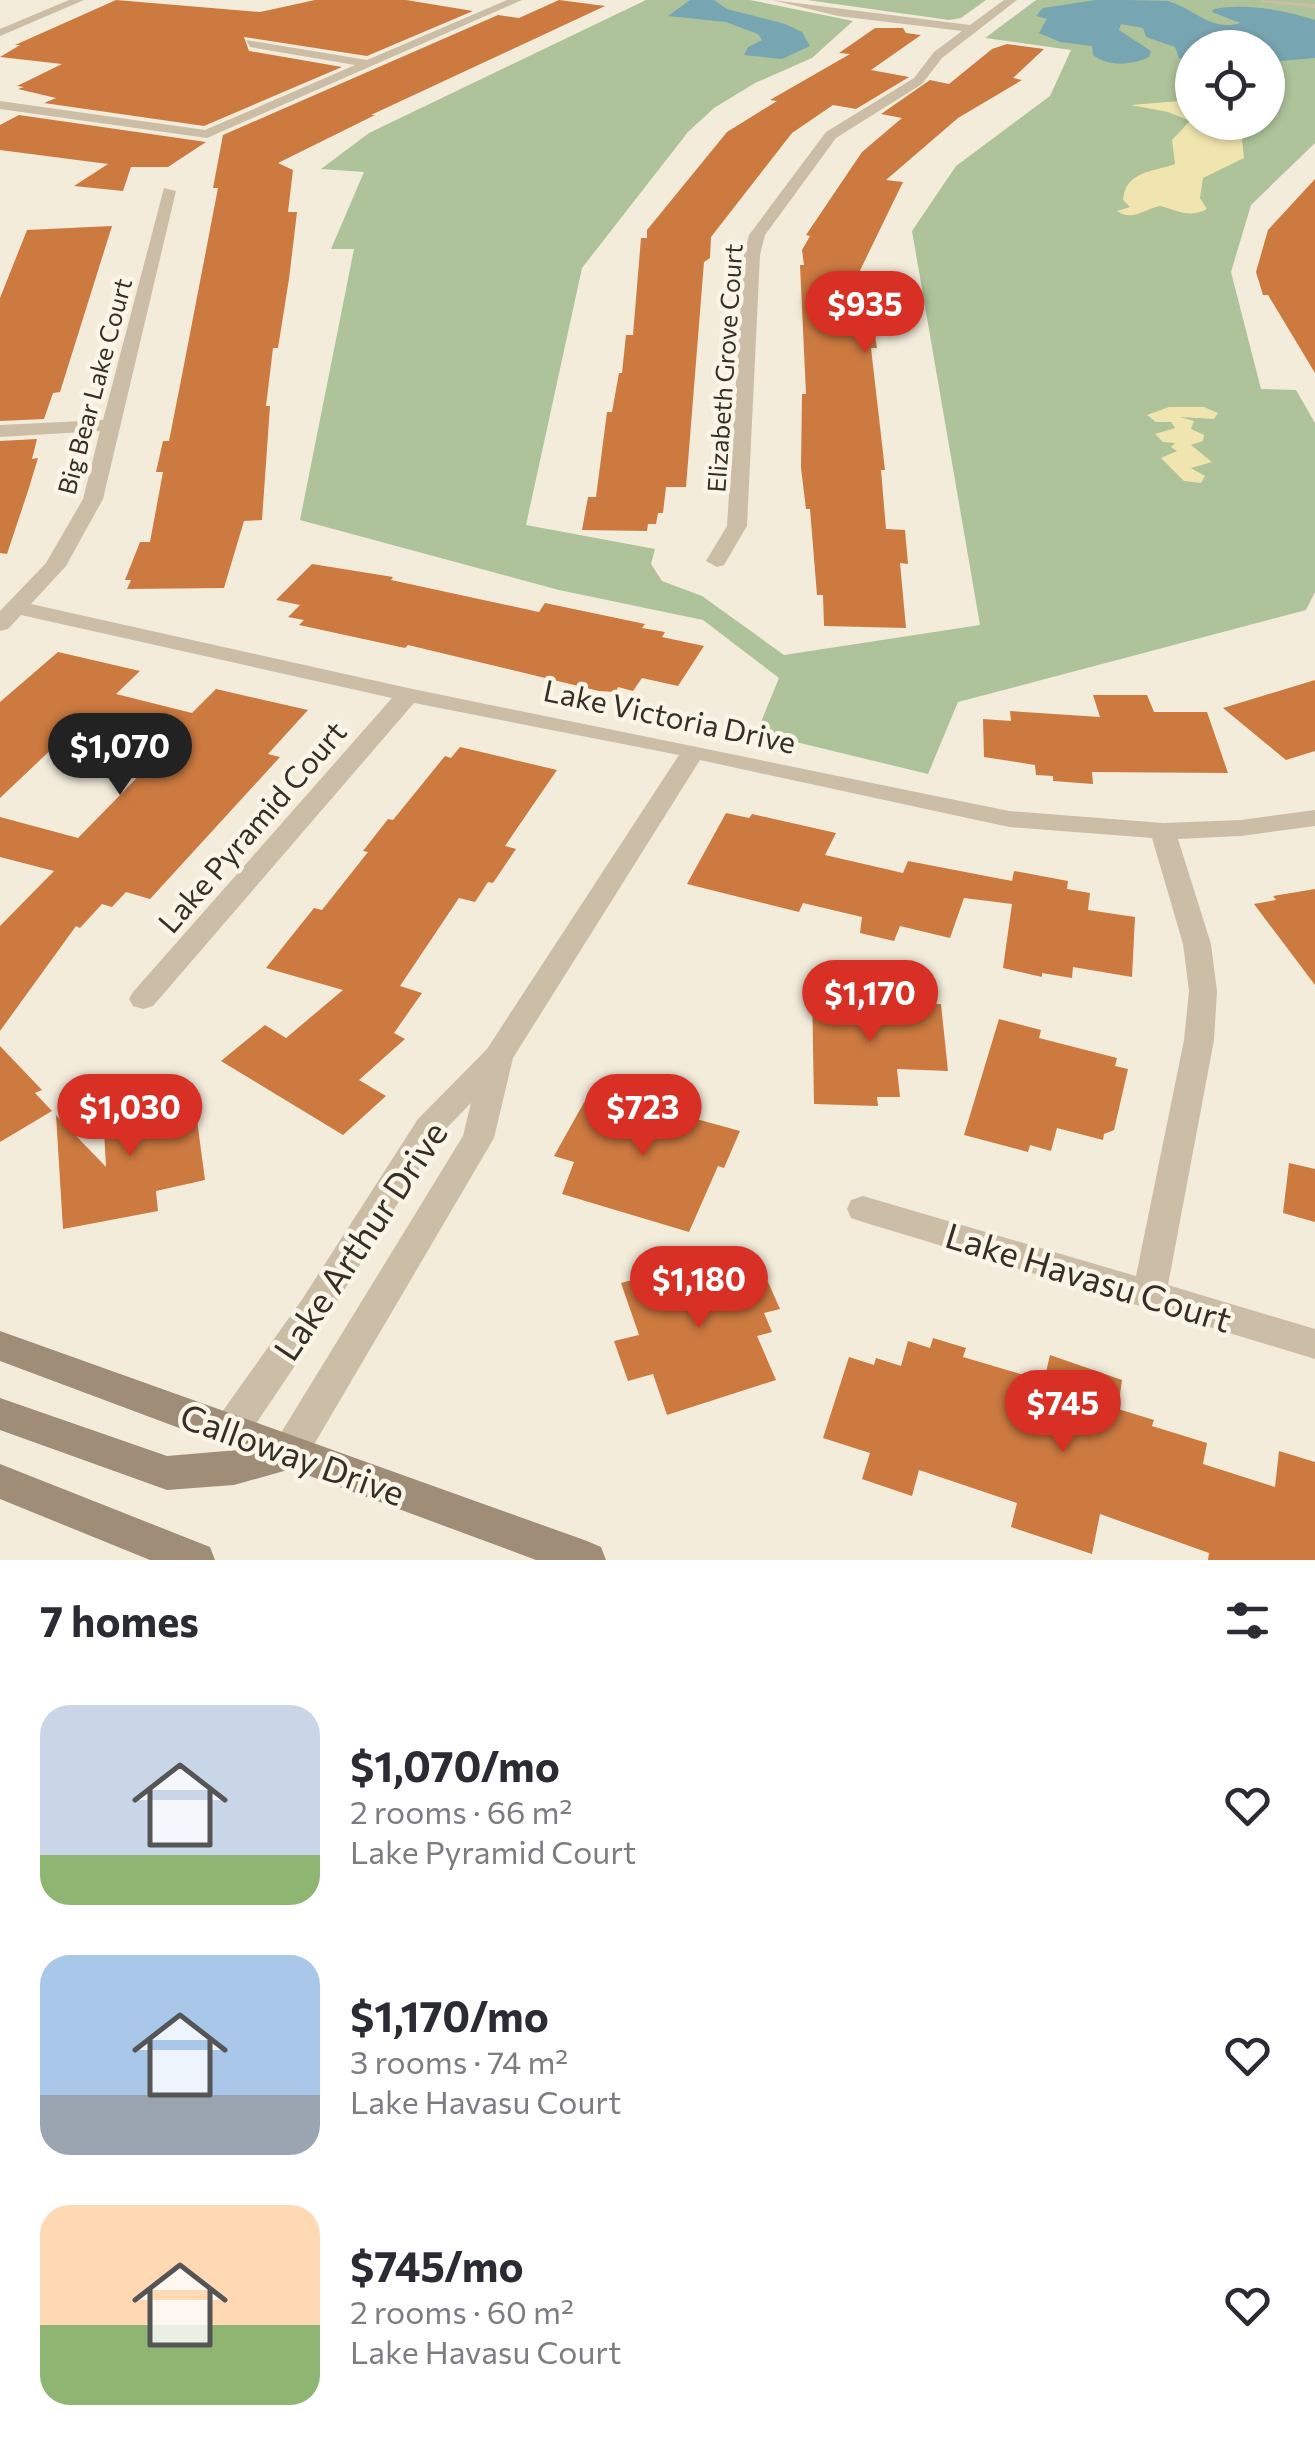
<!DOCTYPE html>
<html lang="en">
<head>
<meta charset="utf-8">
<style>
  :root { --surface:#fff; --page:#f2f2f3; --text:#2b2b33; --muted:#7c7c81; --accent:#d93025 }
  body { margin:0; font-family:Commissioner,sans-serif; background:var(--page); color:var(--text); height:100vh; display:flex; flex-direction:column; font-size:38px; white-space:nowrap }
  * { box-sizing:border-box; margin:0 }
  p { font-size:32px; color:var(--muted) }
  .icon { flex:none; width:55px; height:55px; fill:none; stroke:currentColor; stroke-width:2; stroke-linecap:round; stroke-linejoin:round }
  .map { position:relative; height:1560px; overflow:hidden }
  .details { display:flex; flex-direction:column; background:var(--surface); flex:1 }
  .details>* { flex:none }
  .buttons { position:absolute; left:1175px; top:30px; display:grid; gap:20px }
  .buttons a { display:grid; place-items:center; width:110px; height:110px; border-radius:50%; background:var(--surface); box-shadow:0 2px 8px #0004; font-size:50px }
  .price { position:absolute; translate:-50% -85px; padding:0 22px; border-radius:35px; background:var(--accent); color:#fff; font-size:32px; line-height:65px; filter:drop-shadow(0 2px 5px #0008) }
  .price::after { content:''; position:absolute; left:50%; top:60px; width:30px; height:22px; margin-left:-15px; background:inherit; clip-path:polygon(0 0,100% 0,50% 100%) }
  .price.selected { background:#222; color:#fff }
  ul { padding:0; list-style:none }
  li { display:flex; align-items:center; gap:30px; height:250px; padding:0 40px }
  li span { display:grid; place-items:center; flex:none; width:280px; height:200px; border-radius:30px; color:#555 }
  li>.icon { margin-inline-start:auto }
  span .icon { width:120px; height:120px; fill:#fffc; stroke-width:1 }
  li b { font-size:42px }
  h2 { display:flex; justify-content:space-between; align-items:center; height:120px; padding:0 40px; font-size:42px }
  .map>svg:first-child { display:block }
  .green { fill:#aec39a; fill-rule:evenodd }
  .sand { fill:#f0e5af }
  .water { fill:#78a5b2 }
  .building { fill:#cc7a40 }
  .lines { fill:none; stroke-linecap:round; stroke-linejoin:round }
  .lane { fill:#ccbea6; fill-rule:evenodd }
  .street { fill:#ccbea6; fill-rule:evenodd }
  .secondary { fill:#a08d77; fill-rule:evenodd }
  .labels { text-anchor:middle; dominant-baseline:central; stroke-width:9; stroke-linejoin:round; paint-order:stroke }
  .far-street-label { font-size:25px; fill:#372f27; stroke:#faf5e7 }
  .street-label { font-size:30px; fill:#372f27; stroke:#faf5e7 }
  .near-street-label { font-size:35px; fill:#372f27; stroke:#faf5e7 }
</style>
</head>
<body>
<div class="map">
<svg width="1315" height="1560" viewBox="0 0 1315 1560">
  <rect width="100%" height="100%" fill="#f3ecdb"/>
  <path class="green" d="M646 0H750L853 21 812 58 755 83 714 108 688 132 582 268 526 525 655 549 651 564 662 581 702 596 784 655 980 625 912 231 956 166 1050 96 1071 50 985 38 1036 0H1315V143L1251 205 1231 272 1261 389 1296 390 1315 423V592L1306 610 958 702 928 774 767 735 761 722 779 678 703 620 559 590 300 520 354 249H331L364 172 321 169 369 133ZM1192 48H1268V122H1192Z
    M807 0H986L961 18 949 20Z"/>
  <path class="sand" d="M1192 100V122L1247 123 1242 140 1244 158 1203 178 1200 198 1207 209C1189 219 1177 210 1160 206 1144 209 1132 222 1117 211L1130 207 1123 200C1125 171 1153 172 1175 164L1172 140 1190 121 1168 112 1131 105Z
    M1169 407H1204L1218 413 1214 419 1180 417 1194 421 1191 429 1204 435 1203 441 1191 445 1212 462 1191 468 1205 476 1201 483 1184 481 1161 458 1177 451 1171 447 1175 443 1163 442 1155 434 1175 428 1171 422H1156L1147 415Z"/>
  <path class="water" d="M690 0H714L727 9 785 24 802 32 810 46 782 59 744 55 748 47 762 40 758 34 726 22 668 16Z
    M1096 0C1118 0 1146 0 1168 1 1194 9 1212 32 1240 23L1212 12 1214 9C1247 3 1283 10 1315 20V58L1280 61 1268 68V48H1192V66L1179 58 1175 47 1146 37 1143 28 1121 24 1119 30 1151 51 1149 57C1133 65 1108 67 1093 55L1092 46 1060 42 1039 33 1047 19 1036 16 1043 8Z"/>
  <path class="building" d="M116 0 260 12 315 0H406L473 11 367 56 244 37 249 51 342 67 204 126 44 103 56 98 18 89 24 87 17 86 62 64 0 57 20 45H15Z
    M559 0 605 6 371 115H375L278 163 293 170 288 212H297L289 279 278 348H273L266 406H270L262 520 244 521 224 588 127 589 131 580H125L140 542H150L163 472H156L163 441H169L183 370 218 188H213L223 135 498 15 519 18Z
    M875 28H903L906 33 921 35 871 70 909 77 856 109 833 105 792 133 711 237 710 258 704 262 686 487H666L663 513H658L656 524H648L647 531 582 530 588 497H596L607 412H612L619 373H622L626 335H633L641 238H647V230L727 132 777 101 770 100 850 54 839 53Z
    M1007 44 1044 49 1013 78 1022 80 958 118 886 180 903 182 851 289H867L877 348H871L885 470H881L886 529 905 530 908 564 900 563 906 628 824 626 823 595H817L810 509H806L801 468 802 394H806L800 265H804L802 250 810 236 806 235 862 152 902 118 881 114 930 80 949 84 992 49Z
    M19 115 206 142 168 167H131L123 191 74 186 108 164 0 150V125Z
    M1315 179V373L1268 295H1263L1256 272 1268 230Z
    M112 226 60 392 53 393 44 419 0 421V298L27 230Z
    M37 439 32 459 38 458 28 491 7 554 0 553V441Z
    M312 564 393 577 391 580 539 612 545 603 645 624 642 628 665 632 662 637 704 646 678 686 642 678 633 691 618 687 616 692 599 691 408 645 405 648 299 625 304 620 288 617 300 605 276 600Z
    M58 652 140 671 116 694 192 713 216 689 308 710 268 754 280 757 150 899 126 892 112 907 102 904 80 928 76 926 0 1031V926L54 871 0 857V817L78 838 166 748 76 726 0 798V702Z
    M1315 680V751L1286 760 1223 708Z
    M1093 695H1147L1154 712H1207L1228 773 1092 772 1093 784 1053 781V776L1036 775 1035 765 984 757 983 719 1011 721 1010 711 1100 717Z
    M460 747 557 770 505 846 516 849 493 883 488 882 475 902 459 898 400 986 422 993 394 1033 405 1039 359 1080 386 1096 343 1135 221 1061 265 1025 286 1038 343 990 266 968 314 908 322 910 368 852 363 851 388 819 393 820 445 756 451 758Z
    M726 813 749 818 752 814 836 833 825 855 903 873 908 861 1012 881 1014 871 1068 881 1067 889 1090 893 1088 910 1135 917 1132 977 1073 967 1072 978 1042 973V977L1003 968 1012 904 964 898 950 938 900 926 894 941 860 933 862 917 803 903 799 912 687 884Z
    M1315 889V985L1254 904 1276 900 1273 896Z
    M812 986 852 987 853 994 884 995V1003L941 1004 948 1071 897 1069 900 1097H877L878 1106 814 1104Z
    M999 1019 1041 1030 1039 1038 1117 1058 1115 1066 1128 1069 1114 1130 1104 1134 1103 1140 1057 1128 1051 1151 1030 1145 1028 1152 964 1135Z
    M0 1046 42 1090 35 1093 52 1111 0 1142Z
    M154 1090 155 1098 193 1090 205 1180 156 1191 158 1211 63 1229 56 1115 106 1167 103 1112 124 1107 123 1097Z
    M591 1090 740 1131 724 1168 718 1166 689 1232 562 1194 574 1162 554 1156Z
    M1289 1163 1315 1169V1222L1283 1213Z
    M742 1251 757 1285 768 1282 780 1309 764 1313 772 1332 757 1336 776 1380 667 1415 653 1374 628 1381 614 1341 639 1335 621 1283Z
    M933 1338 966 1348 963 1357 1044 1381 1050 1355 1122 1380 1118 1409 1154 1420 1152 1426 1207 1443 1203 1464 1275 1487 1279 1451 1315 1462V1560H1208L1209 1553 1100 1514 1092 1554 1011 1527 1017 1503 919 1470 912 1496 862 1479 870 1453 823 1438 849 1357 874 1365 876 1358 901 1366 908 1341 930 1348Z"/>
  <g class="lines">
    <path class="lane" d="M1259 0 1315 4V8L1263 2Z"/>
    <path class="street" d="M69 0H84L0 36V29Z
      M507 0H522L207 138 0 109V101L205 130 355 65 250 47 246 40 367 60Z
      M772 0 970 25 1004 0H1017L942 58 922 84 836 138 765 235 760 255 747 526 724 565 717 567 706 561 727 526 744 255 749 235 826 132 914 78 934 52 962 31 838 16Z
      M164 188 176 191 103 499 66 566 31 604 408 688 1009 811 1163 823 1241 820 1315 810V826L1241 836 1178 839 1211 944 1217 991 1214 1040 1168 1285 1315 1329V1359L863 1222 851 1218 847 1209 851 1200 863 1196 1136 1276 1184 1040 1189 991 1183 944 1152 838 1009 827 700 760 513 1058 494 1138 302 1465 289 1470 276 1465 270 1453 276 1441 463 1136 471 1103 440 1135 327 1318 243 1443 230 1448 217 1443 212 1431 217 1419 303 1298 418 1119 487 1049 679 755 414 703 153 1006 143 1009 133 1006 129 999 133 992 392 698 21 615 8 629 0 631V611L46 563 83 499 100 431 0 437V425L103 420Z"/>
    <path class="secondary" d="M0 1331 587 1541 601 1547 606 1560H536L291 1469 234 1485 167 1490 0 1430V1398L167 1456 238 1450 0 1361Z
      M0 1464 210 1547 215 1560H150L0 1499Z"/>
  </g>
  <g class="labels">
    <g class="far-street-label">
      <text transform="translate(724 368) rotate(-86)">Elizabeth Grove Court</text>
      <text transform="translate(94 386) rotate(-75)">Big Bear Lake Court</text>
    </g>
    <g class="street-label">
      <text transform="translate(670 715) rotate(12)">Lake Victoria Drive</text>
      <text transform="translate(251 826) rotate(-49)">Lake Pyramid Court</text>
    </g>
    <g class="near-street-label">
      <text transform="translate(359 1240) rotate(-56)">Lake Arthur Drive</text>
      <text transform="translate(1089 1276) rotate(17)">Lake Havasu Court</text>
      <text transform="translate(293 1453) rotate(20)">Calloway Drive</text>
    </g>
  </g>
</svg>
<div class="buttons">
<a><svg class="icon" aria-label="locate" viewBox="0 0 24 24"><circle cx="12" cy="12" r="6"/><path d="M12 2v4M12 18v4M2 12h4M18 12h4"/></svg></a>
</div>
<b class="price" style="left:865px;top:356px">$935</b>
<b class="price selected" style="left:120px;top:798px">$1,070</b>
<b class="price" style="left:870px;top:1045px">$1,170</b>
<b class="price" style="left:130px;top:1159px">$1,030</b>
<b class="price" style="left:643px;top:1159px">$723</b>
<b class="price" style="left:699px;top:1331px">$1,180</b>
<b class="price" style="left:1063px;top:1455px">$745</b>
</div>
<section class="details">
<h2>7 homes<svg class="icon" aria-label="filters" viewBox="0 0 24 24"><path d="M4 7h16M4 17h16"/><circle cx="9" cy="7" r="2"/><circle cx="15" cy="17" r="2"/></svg></h2>
<ul>
<li><span style="background:linear-gradient(#c9d6e8 75%,#8fb573 0)"><svg class="icon" aria-label="home" viewBox="0 0 24 24"><path d="M3 11l9-7 9 7M6 9v11h12V9"/></svg></span><div><b>$1,070/mo</b><p>2 rooms · 66 m²</p><p>Lake Pyramid Court</p></div><svg class="icon" aria-label="heart" viewBox="0 0 24 24"><path d="M12 20l-8-8c-3-5 5-10 8-4 3-6 11-1 8 4z"/></svg></li>
<li><span style="background:linear-gradient(#a9c7e8 70%,#9aa5b1 0)"><svg class="icon" aria-label="home" viewBox="0 0 24 24"><path d="M3 11l9-7 9 7M6 9v11h12V9"/></svg></span><div><b>$1,170/mo</b><p>3 rooms · 74 m²</p><p>Lake Havasu Court</p></div><svg class="icon" aria-label="heart" viewBox="0 0 24 24"><path d="M12 20l-8-8c-3-5 5-10 8-4 3-6 11-1 8 4z"/></svg></li>
<li><span style="background:linear-gradient(#ffd9b3 60%,#8fb573 0)"><svg class="icon" aria-label="home" viewBox="0 0 24 24"><path d="M3 11l9-7 9 7M6 9v11h12V9"/></svg></span><div><b>$745/mo</b><p>2 rooms · 60 m²</p><p>Lake Havasu Court</p></div><svg class="icon" aria-label="heart" viewBox="0 0 24 24"><path d="M12 20l-8-8c-3-5 5-10 8-4 3-6 11-1 8 4z"/></svg></li>
</ul>
</section>
</body>
</html>
